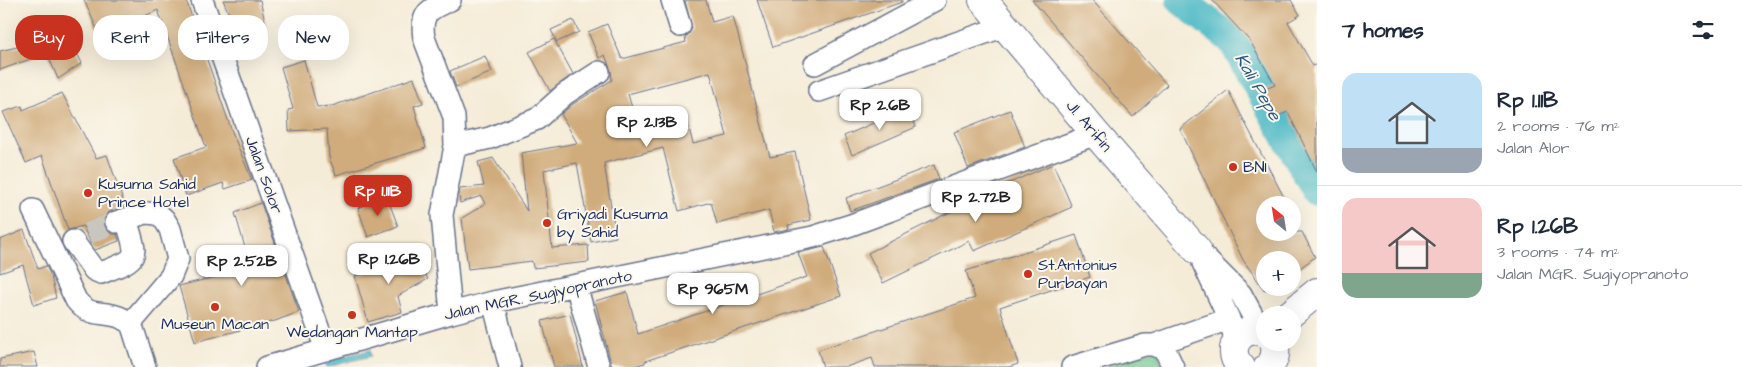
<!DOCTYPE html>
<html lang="en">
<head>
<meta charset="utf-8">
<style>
  :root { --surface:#fff; --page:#f6f6f7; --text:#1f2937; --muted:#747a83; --line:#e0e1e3; --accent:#c8321e }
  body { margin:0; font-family:"Architects Daughter",sans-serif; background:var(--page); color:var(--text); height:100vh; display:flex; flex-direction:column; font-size:19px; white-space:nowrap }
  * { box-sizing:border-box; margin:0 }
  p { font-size:16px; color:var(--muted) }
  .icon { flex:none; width:28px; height:28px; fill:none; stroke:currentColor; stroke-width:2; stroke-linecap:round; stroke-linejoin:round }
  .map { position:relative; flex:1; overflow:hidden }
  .side { display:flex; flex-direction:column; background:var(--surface); width:425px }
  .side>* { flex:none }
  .banner { position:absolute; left:15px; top:15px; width:475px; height:45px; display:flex; gap:10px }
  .needle { width:32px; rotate:330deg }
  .controls { position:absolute; left:1256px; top:196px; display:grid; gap:10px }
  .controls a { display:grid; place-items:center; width:45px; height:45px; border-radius:50%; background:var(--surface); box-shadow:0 5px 20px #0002; font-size:25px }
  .price { position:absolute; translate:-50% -42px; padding:0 11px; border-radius:10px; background:#fff; color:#222; font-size:16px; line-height:32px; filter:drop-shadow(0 1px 2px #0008) }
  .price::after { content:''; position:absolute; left:50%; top:30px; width:15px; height:11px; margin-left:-8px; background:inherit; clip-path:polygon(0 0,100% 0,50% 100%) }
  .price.current { background:var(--accent); color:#fff }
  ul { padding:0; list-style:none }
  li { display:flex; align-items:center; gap:15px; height:125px; padding:0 25px }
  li+li { border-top:1px solid var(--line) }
  li span { display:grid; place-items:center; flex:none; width:140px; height:100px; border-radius:15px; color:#555 }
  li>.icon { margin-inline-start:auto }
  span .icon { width:60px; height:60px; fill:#fffc; stroke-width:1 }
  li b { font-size:21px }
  h2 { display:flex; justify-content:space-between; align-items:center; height:60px; padding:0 25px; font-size:21px }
  .tag { padding:0 18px; border-radius:20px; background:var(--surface); box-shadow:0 5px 20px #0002; font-size:18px; line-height:45px }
  .tag.current { background:var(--accent); color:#fff }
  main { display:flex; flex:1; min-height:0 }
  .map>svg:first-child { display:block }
  .green { fill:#71c98f; stroke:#467c76 }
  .water { fill:#4cb9c6; stroke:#347492 }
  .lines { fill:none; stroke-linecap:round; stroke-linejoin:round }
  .river { stroke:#4cb9c6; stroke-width:30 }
  .building { fill:#d0ac7c; fill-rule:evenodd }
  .minor-tunnel { stroke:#c9c6c0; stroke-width:21; stroke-dasharray:21 11; stroke-linecap:butt }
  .minor-casing { stroke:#677189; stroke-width:24 }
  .major-casing { stroke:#677189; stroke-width:30 }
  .minor { stroke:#fff; stroke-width:21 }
  .major { stroke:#fff; stroke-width:28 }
  .poi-dot { fill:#c8321e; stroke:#fbf7ec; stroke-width:2 }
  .labels { text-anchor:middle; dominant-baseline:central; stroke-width:4; stroke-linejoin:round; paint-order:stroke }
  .street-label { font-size:16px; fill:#1b2f5e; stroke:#fbf7ec }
  .poi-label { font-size:16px; fill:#1b2f5e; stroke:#fbf7ec; text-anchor:start }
  .water-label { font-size:18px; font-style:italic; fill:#2a587d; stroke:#fbf7ec }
</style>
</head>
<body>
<main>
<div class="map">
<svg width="1317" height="367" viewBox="0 0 1317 367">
  <rect width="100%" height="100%" fill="#fbf7ec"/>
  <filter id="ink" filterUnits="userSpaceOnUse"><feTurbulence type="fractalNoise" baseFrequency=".02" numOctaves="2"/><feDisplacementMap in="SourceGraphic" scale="10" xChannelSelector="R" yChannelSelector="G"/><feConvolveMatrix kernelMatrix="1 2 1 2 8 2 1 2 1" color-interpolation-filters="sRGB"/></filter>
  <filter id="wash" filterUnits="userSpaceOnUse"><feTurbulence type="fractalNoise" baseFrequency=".0096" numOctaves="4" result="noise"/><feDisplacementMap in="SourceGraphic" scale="20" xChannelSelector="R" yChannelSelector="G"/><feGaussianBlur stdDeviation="1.12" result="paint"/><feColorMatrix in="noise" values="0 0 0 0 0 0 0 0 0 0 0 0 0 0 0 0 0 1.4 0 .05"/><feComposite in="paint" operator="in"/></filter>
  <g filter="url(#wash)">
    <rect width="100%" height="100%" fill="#f5ecd8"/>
    <path class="green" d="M1157 349 1163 367H1105Z"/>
    <path class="water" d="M370 350 371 356 327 367 325 361Z"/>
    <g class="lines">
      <path class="river" d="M1181 0 1232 40 1317 191"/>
    </g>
    <g id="blocks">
      <path class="building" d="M84 0H186L234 137 252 180 225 189 223 183 186 196 174 158 206 147 158 10 100 36Z
        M223 0H260L268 34 241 44 242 16 232 21Z
        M688 0H706L712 22 733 16 770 157 795 152 811 220 788 225 789 229 774 232 769 210 717 224 711 202 679 211 663 148 604 163 616 237 591 242 577 163 544 170 552 248 588 245 589 262 533 268 532 261 468 269 462 218 485 204 481 196 460 203 459 193 460 189 484 186 478 162 493 158 527 211 521 153 577 143 561 114 573 104 612 80 611 71 605 55 599 58 588 32 607 24 622 59 686 42 685 37 689 34 692 28 685 1ZM710 72 727 136 693 144 686 116 638 129 628 94Z
        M757 0H902V2L773 47Z
        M1032 0H1092L1167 85 1133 117Z
        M1212 0H1291L1300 15 1288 22 1313 66 1317 64V172L1288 112 1278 116 1263 90 1275 85 1250 41Z
        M573 20 579 32 557 42 551 30Z
        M65 28 68 34 77 32 80 41 72 44 82 63 58 79 47 53 0 70V51L42 41 41 37Z
        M554 39 573 74 550 91 529 52Z
        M485 56 492 72 456 87 450 71Z
        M304 60 317 107 332 106 414 78 423 103 414 106 426 148 336 175 329 157 327 129 289 131 288 110 293 109 281 67Z
        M1228 90 1288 205H1265V232H1302L1315 257 1292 274V260H1265V291L1243 260 1180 129Z
        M62 93 96 158 107 155 125 206 107 213 104 220V226L107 231 113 234H117L119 241 95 250 91 244 83 226 68 230 42 156 26 163 3 112 22 106 23 110Z
        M908 108 916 127 852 155 844 136Z
        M1010 110 1025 147 968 168 954 132Z
        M1053 164 1072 207 974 251 969 241 883 283 868 253 956 209 954 207Z
        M934 165 939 179 850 211 846 198Z
        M387 197 398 226 368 237 358 208Z
        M261 203 299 312 275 321 195 342 179 286 251 268 235 213Z
        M24 230 38 269 46 266 51 276 56 298 34 305 23 265 0 273V240Z
        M1076 235 1090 277 1000 307 1018 364 1009 367H875L872 358 846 367H823L818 350 975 298 966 271Z
        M824 247 841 296 645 361V363L631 367H612L595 301 627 292 638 334 807 277 798 253Z
        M410 248 428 279 398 296 402 312 368 322 355 276 392 265 389 260Z
        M570 314 583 367H554L542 321Z
        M34 352 38 367H0V359Z"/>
    </g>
  </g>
  <g filter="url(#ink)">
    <use href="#blocks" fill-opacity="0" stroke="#677189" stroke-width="1"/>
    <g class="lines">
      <path class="minor-tunnel" d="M87 234 116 222"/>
      <g class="minor-casing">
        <path id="minor" d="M202 0 326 350
          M450 0C429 9 420 13 424 38L454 117 455 146 442 215 451 313
          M672 0 680 26
          M815 64 935 0
          M819 91 1005 26
          M455 146 490 138 537 119 565 94 599 72
          M33 210 76 300C89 317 99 311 116 316 121 317 126 321 131 323L145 367
          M116 222 146 213 158 214 164 219 170 229 178 259 171 276 131 323
          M73 241 94 270 101 273C141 257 138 260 126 219
          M1197 250 1241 294 1261 331
          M1203 263 1229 319 1236 341
          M576 285 599 367
          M493 302 510 367
          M1154 345 1229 319
          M267 367 451 313 493 302 813 237 851 225 1096 134
          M1072 367 1145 345H1154L1165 350 1173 367"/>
      </g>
      <g class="major-casing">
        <path id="major" d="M983 0 1096 134 1197 250
          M1289 315 1317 292
          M1241 367C1223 350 1242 322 1265 333
          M1268 367C1275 361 1277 352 1274 342"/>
      </g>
      <use href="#minor" class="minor"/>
      <use href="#major" class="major"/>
    </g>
  </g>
  <g class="poi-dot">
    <circle cx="1233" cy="167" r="5"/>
    <circle cx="88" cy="193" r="5"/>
    <circle cx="547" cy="223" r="5"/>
    <circle cx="1028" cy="274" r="5"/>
    <circle cx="215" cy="307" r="5"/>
    <circle cx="352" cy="315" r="5"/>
  </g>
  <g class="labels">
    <g class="street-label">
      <text transform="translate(1089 126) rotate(50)">Jl. Arifin</text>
      <text transform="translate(264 175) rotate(70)">Jalan Solor</text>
      <text transform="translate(538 295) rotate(-12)">Jalan MGR. Sugiyopranoto</text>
    </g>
    <g class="poi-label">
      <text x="1243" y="167">BNI</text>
      <text x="98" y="184">Kusuma Sahid<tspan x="98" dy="18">Prince Hotel</tspan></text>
      <text x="557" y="214">Griyadi Kusuma<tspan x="557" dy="18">by Sahid</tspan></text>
      <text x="1038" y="265">St.Antonius<tspan x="1038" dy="18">Purbayan</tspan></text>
      <text x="215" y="324" text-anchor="middle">Museun Macan</text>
      <text x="352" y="332" text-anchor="middle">Wedangan Mantap</text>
    </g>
    <g class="water-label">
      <text transform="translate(1258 87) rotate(60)">Kali Pepe</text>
    </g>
  </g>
</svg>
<div class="controls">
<a><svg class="needle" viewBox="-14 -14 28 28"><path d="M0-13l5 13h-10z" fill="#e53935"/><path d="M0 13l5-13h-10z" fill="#747a83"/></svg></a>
<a>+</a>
<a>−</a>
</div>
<b class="price" style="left:880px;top:131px">Rp 2.6B</b>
<b class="price" style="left:647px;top:148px">Rp 2.13B</b>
<b class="price current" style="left:378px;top:217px">Rp 1.11B</b>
<b class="price" style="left:976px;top:223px">Rp 2.72B</b>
<b class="price" style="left:389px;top:285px">Rp 1.26B</b>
<b class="price" style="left:242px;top:287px">Rp 2.52B</b>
<b class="price" style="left:713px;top:315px">Rp 965M</b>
<div class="banner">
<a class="tag current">Buy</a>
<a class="tag">Rent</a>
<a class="tag">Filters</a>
<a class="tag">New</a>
</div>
</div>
<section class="side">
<h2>7 homes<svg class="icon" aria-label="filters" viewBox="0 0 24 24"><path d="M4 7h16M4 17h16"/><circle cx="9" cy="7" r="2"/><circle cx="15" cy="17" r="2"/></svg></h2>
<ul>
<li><span style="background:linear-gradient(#bfe0f5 75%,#9aa5b1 0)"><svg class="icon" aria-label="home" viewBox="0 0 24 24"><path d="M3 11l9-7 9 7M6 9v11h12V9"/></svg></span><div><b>Rp 1.11B</b><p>2 rooms · 76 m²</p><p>Jalan Alor</p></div></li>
<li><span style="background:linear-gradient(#f6c9c9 75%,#7fa58c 0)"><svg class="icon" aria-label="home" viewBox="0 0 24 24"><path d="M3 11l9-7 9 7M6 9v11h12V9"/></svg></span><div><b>Rp 1.26B</b><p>3 rooms · 74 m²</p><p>Jalan MGR. Sugiyopranoto</p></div></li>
</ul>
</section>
</main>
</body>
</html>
